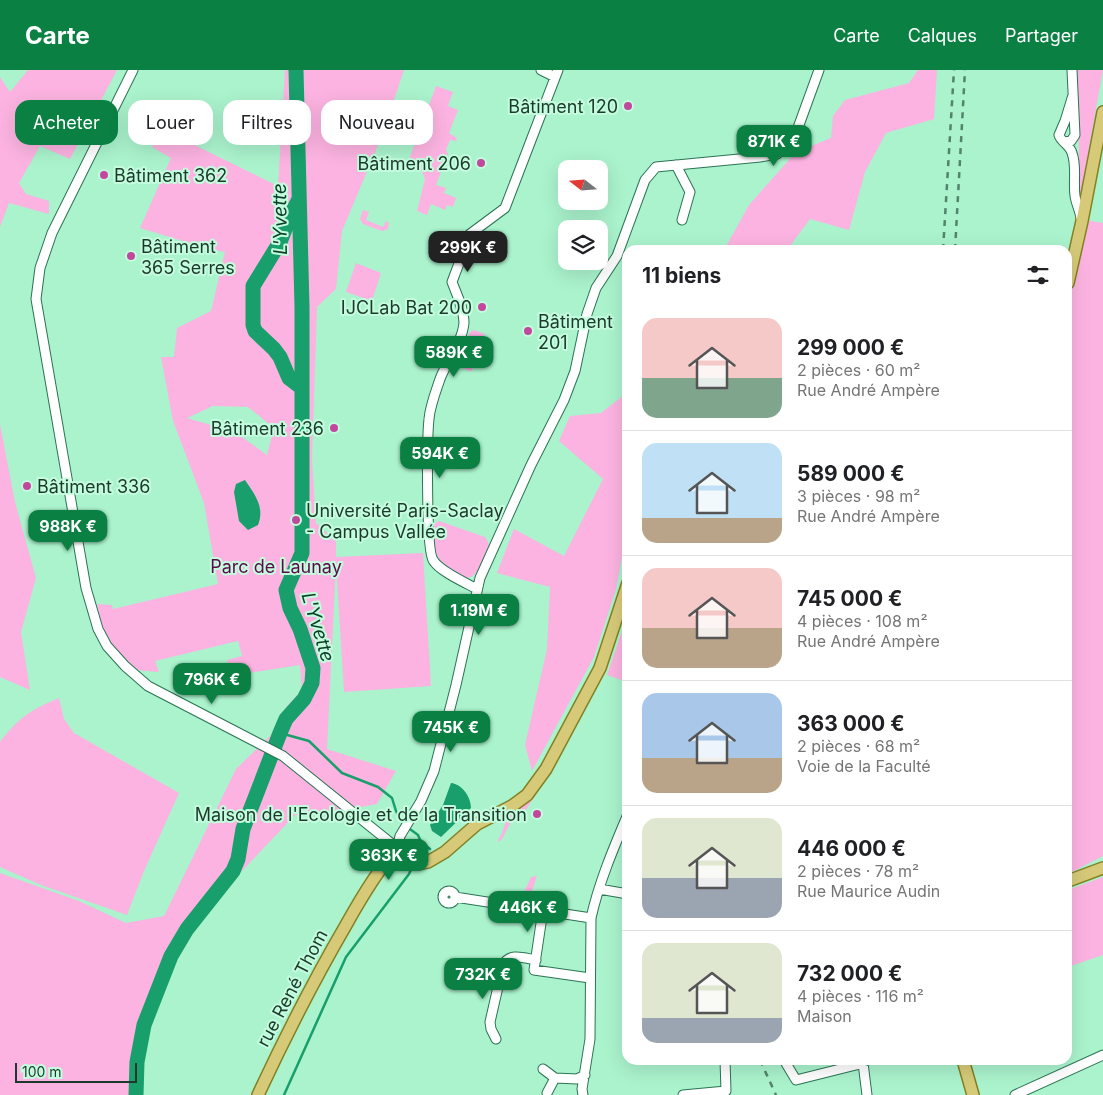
<!DOCTYPE html>
<html lang="fr">
<head>
<meta charset="utf-8">
<style>
  :root { --surface:#fff; --page:#f6f6f6; --text:#202124; --muted:#757577; --line:#e0e0e0; --accent:#0b8043 }
  body { margin:0; font-family:Inter,sans-serif; background:var(--page); color:var(--text); height:100vh; display:flex; flex-direction:column; font-size:19px; white-space:nowrap }
  * { box-sizing:border-box; margin:0 }
  p { font-size:16px; color:var(--muted) }
  .icon { flex:none; width:28px; height:28px; fill:none; stroke:currentColor; stroke-width:2; stroke-linecap:round; stroke-linejoin:round }
  .map { position:relative; flex:1; overflow:hidden }
  .panel { position:absolute; left:622px; top:175px; width:450px; height:820px; display:flex; flex-direction:column; background:var(--surface); border-radius:15px; box-shadow:0 5px 20px #0002 }
  .panel>* { flex:none }
  .guide { position:absolute; left:15px; top:30px; width:475px; height:45px; display:flex; gap:10px }
  .needle { width:32px; rotate:287deg }
  .tools { position:absolute; left:558px; top:90px; display:grid; gap:10px }
  .tools a { display:grid; place-items:center; width:50px; height:50px; border-radius:10px; background:var(--surface); box-shadow:0 5px 20px #0002; font-size:25px }
  .scale { position:absolute; left:15px; bottom:12px; width:122px; box-sizing:border-box; padding-left:5px; border:2px solid #1c3a2b; border-top:0; font-size:14px; line-height:18px; white-space:nowrap; color:#1c3a2b; -webkit-text-stroke:4px #c4fdde; paint-order:stroke }
  .price { position:absolute; translate:-50% -42px; padding:0 11px; border-radius:10px; background:var(--accent); color:#fff; font-size:16px; line-height:32px; filter:drop-shadow(0 1px 2px #0008) }
  .price::after { content:''; position:absolute; left:50%; top:30px; width:15px; height:11px; margin-left:-8px; background:inherit; clip-path:polygon(0 0,100% 0,50% 100%) }
  .price.on { background:#222; color:#fff }
  ul { padding:0; list-style:none }
  li { display:flex; align-items:center; gap:15px; height:125px; padding:0 20px }
  li+li { border-top:1px solid var(--line) }
  li span { display:grid; place-items:center; flex:none; width:140px; height:100px; border-radius:15px; color:#555 }
  li>.icon { margin-inline-start:auto }
  span .icon { width:60px; height:60px; fill:#fffc; stroke-width:1 }
  li b { font-size:21px }
  h2 { display:flex; justify-content:space-between; align-items:center; height:60px; padding:0 20px; font-size:21px }
  .tag { padding:0 18px; border-radius:15px; background:var(--surface); box-shadow:0 5px 20px #0002; font-size:18px; line-height:45px }
  .tag.on { background:var(--accent); color:#fff }
  header { display:flex; align-items:center; gap:30px; box-sizing:border-box; height:70px; padding:0 25px; background:var(--accent); color:#fff }
  header strong { font-size:24px }
  nav { display:flex; gap:28px; margin-inline-start:auto; font-size:18px }
  .map>svg:first-child { display:block }
  .green { fill:#fcb3e1; fill-rule:evenodd }
  .water { fill:#189f6b }
  .lines { fill:none; stroke-linecap:round; stroke-linejoin:round }
  .stream { stroke:#189f6b; stroke-width:2.5 }
  .river { stroke:#189f6b; stroke-width:15 }
  .minor-casing { stroke:#2b7453; stroke-width:11 }
  .major-casing { stroke:#838124; stroke-width:14 }
  .minor { stroke:#fff; stroke-width:9 }
  .major { stroke:#d6ca79; stroke-width:11 }
  .rail { stroke:#54836b; stroke-width:2.5; stroke-dasharray:6 6; stroke-linecap:butt }
  .poi-dot { fill:#c0489d; stroke:#c4fdde; stroke-width:2 }
  .labels { text-anchor:middle; dominant-baseline:central; stroke-width:4; stroke-linejoin:round; paint-order:stroke }
  .poi-label { font-size:18px; fill:#1c3a2b; stroke:#c4fdde; text-anchor:end }
  .park-label { font-size:18px; fill:#5d0a49; stroke:#c4fdde }
  .street-label { font-size:18px; fill:#1c3a2b; stroke:#c4fdde }
  .water-label { font-size:19px; font-style:italic; fill:#0b3e29; stroke:#c4fdde }
</style>
</head>
<body>
<header>
<strong>Carte</strong>
<nav><a>Carte</a><a>Calques</a><a>Partager</a></nav>
</header>
<div class="map">
<svg width="1103" height="1025" viewBox="0 0 1103 1025">
  <rect width="100%" height="100%" fill="#aaf3cd"/>
  <path class="green" d="M28 0H117L70 89 40 76 19 113 26 124 49 131V144L9 133 0 157V7L10 22Z
    M285 0H404L381 68 342 161 336 219 317 237 312 389 316 453 336 471V487L423 483 431 616 344 622 336 495 327 679 396 701 377 734 341 741 295 745 240 803 166 887 142 950 133 1004 132 1025H0V803L79 831 126 853 164 846 236 699 271 665 287 636 302 620 300 595 231 606 227 590 242 586 238 571 155 591 159 602 135 600 110 575 102 558 97 534 112 535 113 539 218 514 204 433 173 351 161 287H174L177 258 211 241 225 182 209 179 140 158 171 88 152 77 162 59 278 116ZM213 336 248 337 274 358 267 385 235 362 187 348Z
    M918 0H937L934 49 886 63 865 102 849 160 810 149 787 180H724L749 135 796 82 831 68 833 46 845 30 909 13Z
    M1077 0H1103L1080 127Z
    M436 16 453 22 448 36 458 40 449 63 457 68 456 71 450 70 446 80 448 84 436 115 446 118 444 123 456 128 453 137 447 135 445 140 431 134 427 145 417 141 425 109 422 101 407 95Z
    M363 140 369 142 366 150 383 157 386 151 389 153 388 159 382 161 363 154 360 149Z
    M1085 150 1103 153V786L1068 804V236Z
    M356 193 381 203 372 231 346 222Z
    M474 260 485 264 471 302 463 298 458 294 470 262Z
    M624 325H627V461L616 519 594 587 532 701 525 675 547 579 550 517 497 503 514 459 564 486 603 409 559 371 570 346 601 343Z
    M0 354 15 432 36 508 21 562 30 620 0 607Z
    M439 451 485 467C487 470 489 473 489 477 488 484 478 504 471 507 466 509 462 506 457 503 432 489 436 482 433 455Z
    M627 547 628 612H627L607 605Z
    M59 628 64 649 74 663 179 723 144 801 127 845 41 815 0 797V672C19 647 31 640 59 628Z
    M537 723 521 747 511 752 502 769 499 772 498 770C503 763 504 754 508 748 515 738 528 731 537 723Z
    M537 806 529 830 522 827 531 807Z
    M1103 807V885L1068 897V820Z"/>
  <path class="water" d="M245 410C255 425 265 437 258 455L248 460 239 451 234 422 236 414Z
    M451 713C462 714 471 727 471 738L441 767 432 761 430 755 443 735Z"/>
  <g class="lines">
    <path class="stream" d="M280 663 309 671 342 703 378 717 392 728 396 741 403 754 418 765 421 772 416 790
      M421 772 430 779
      M284 1025 346 887 409 804 413 795"/>
    <path class="river" d="M298 131 290 146 280 172 253 216V255L255 261 274 279 280 287 289 308 302 318
      M136 1025 137 992 144 955 171 886 187 859 233 801 238 789 243 759 280 663 286 649 304 629 312 613 313 598 300 559 290 538 286 520 302 483V237L296 0"/>
    <g class="minor-casing">
      <path id="minor" d="M133 0 52 163 40 198 36 229 86 518 98 559 107 576 125 596 148 616 283 686 397 778 400 766 421 731 434 701 456 615 480 508 531 395 564 330 575 301 587 244 596 218 617 186 645 110 656 97 760 87 777 84 795 66 819 0
        M541 0 555 7
        M1073 25 1065 51 1059 65C1061 72 1070 75 1072 83 1077 96 1073 112 1075 126 1076 133 1080 141 1081 148
        M1065 72 1071 71 1075 65 1072 0
        M676 95 690 122 682 150
        M477 519C466 513 439 501 433 490 426 479 427 367 429 349 430 336 436 321 440 309 447 290 462 273 464 253 464 239 457 225 452 212L470 164 505 138 558 0
        M599 819 628 824
        M443 827a6 6 0 1 1 12 0a6 6 0 1 1-12 0Z
        M455 827 591 848
        M543 840 534 900 590 908
        M496 969 491 959 490 952 503 895C510 882 524 888 536 890
        M784 990 796 1010 856 995 868 990
        M863 993 867 1025
        M543 999 555 1008
        M555 1008 577 1009 585 1005
        M547 1023 555 1008
        M583 1025 582 1019 590 969 591 848C599 812 614 777 628 744
        M683 1025 726 1021 725 990
        M1015 1025 1103 985"/>
    </g>
    <g class="major-casing">
      <path id="major" d="M1068 213 1082 151 1103 42
        M1068 811 1103 798
        M963 990 973 1025
        M258 1025C285 967 314 910 346 855 361 828 377 801 397 778L409 791 418 794 428 792 445 782 477 754 512 736 527 725 546 699 600 598 628 513"/>
    </g>
    <use href="#minor" class="minor"/>
    <use href="#major" class="major"/>
    <path class="rail" d="M943 180 954 0
      M955 180 965 0
      M760 990 776 1025"/>
  </g>
  <g class="poi-dot">
    <circle cx="628" cy="36" r="5"/>
    <circle cx="481" cy="93" r="5"/>
    <circle cx="104" cy="105" r="5"/>
    <circle cx="131" cy="186" r="5"/>
    <circle cx="482" cy="237" r="5"/>
    <circle cx="528" cy="261" r="5"/>
    <circle cx="334" cy="358" r="5"/>
    <circle cx="27" cy="416" r="5"/>
    <circle cx="296" cy="450" r="5"/>
    <circle cx="537" cy="744" r="5"/>
  </g>
  <g class="labels">
    <g class="poi-label">
      <text x="618" y="36">Bâtiment 120</text>
      <text x="471" y="93">Bâtiment 206</text>
      <text x="114" y="105" text-anchor="start">Bâtiment 362</text>
      <text x="141" y="176" text-anchor="start">Bâtiment<tspan x="141" dy="21">365 Serres</tspan></text>
      <text x="472" y="237">IJCLab Bat 200</text>
      <text x="538" y="251" text-anchor="start">Bâtiment<tspan x="538" dy="21">201</tspan></text>
      <text x="324" y="358">Bâtiment 236</text>
      <text x="37" y="416" text-anchor="start">Bâtiment 336</text>
      <text x="306" y="440" text-anchor="start">Université Paris-Saclay<tspan x="306" dy="21">- Campus Vallée</tspan></text>
      <text x="527" y="744">Maison de l'Ecologie et de la Transition</text>
    </g>
    <g class="park-label">
      <text x="276" y="496">Parc de Launay</text>
    </g>
    <g class="street-label">
      <text transform="translate(292 918) rotate(-62)">rue René Thom</text>
    </g>
    <g class="water-label">
      <text transform="translate(280 149) rotate(-91)">L'Yvette</text>
      <text transform="translate(318 557) rotate(73)">L'Yvette</text>
    </g>
  </g>
</svg>
<div class="tools">
<a><svg class="needle" viewBox="-14 -14 28 28"><path d="M0-13l5 13h-10z" fill="#e53935"/><path d="M0 13l5-13h-10z" fill="#757577"/></svg></a>
<a><svg class="icon" aria-label="layers" viewBox="0 0 24 24"><path d="M12 4l9 5-9 5-9-5zM3 14l9 5 9-5"/></svg></a>
</div>
<div class="scale">100 m</div>
<b class="price" style="left:774px;top:97px">871K €</b>
<b class="price on" style="left:468px;top:203px">299K €</b>
<b class="price" style="left:454px;top:308px">589K €</b>
<b class="price" style="left:440px;top:409px">594K €</b>
<b class="price" style="left:68px;top:482px">988K €</b>
<b class="price" style="left:479px;top:566px">1.19M €</b>
<b class="price" style="left:212px;top:635px">796K €</b>
<b class="price" style="left:451px;top:683px">745K €</b>
<b class="price" style="left:389px;top:811px">363K €</b>
<b class="price" style="left:528px;top:863px">446K €</b>
<b class="price" style="left:483px;top:930px">732K €</b>
<div class="guide">
<a class="tag on">Acheter</a>
<a class="tag">Louer</a>
<a class="tag">Filtres</a>
<a class="tag">Nouveau</a>
</div>
<section class="panel">
<h2>11 biens<svg class="icon" aria-label="filters" viewBox="0 0 24 24"><path d="M4 7h16M4 17h16"/><circle cx="9" cy="7" r="2"/><circle cx="15" cy="17" r="2"/></svg></h2>
<ul>
<li><span style="background:linear-gradient(#f6c9c9 60%,#7fa58c 0)"><svg class="icon" aria-label="home" viewBox="0 0 24 24"><path d="M3 11l9-7 9 7M6 9v11h12V9"/></svg></span><div><b>299 000 €</b><p>2 pièces · 60 m²</p><p>Rue André Ampère</p></div></li>
<li><span style="background:linear-gradient(#bfe0f5 75%,#b9a48a 0)"><svg class="icon" aria-label="home" viewBox="0 0 24 24"><path d="M3 11l9-7 9 7M6 9v11h12V9"/></svg></span><div><b>589 000 €</b><p>3 pièces · 98 m²</p><p>Rue André Ampère</p></div></li>
<li><span style="background:linear-gradient(#f6c9c9 60%,#b9a48a 0)"><svg class="icon" aria-label="home" viewBox="0 0 24 24"><path d="M3 11l9-7 9 7M6 9v11h12V9"/></svg></span><div><b>745 000 €</b><p>4 pièces · 108 m²</p><p>Rue André Ampère</p></div></li>
<li><span style="background:linear-gradient(#a9c7e8 65%,#b9a48a 0)"><svg class="icon" aria-label="home" viewBox="0 0 24 24"><path d="M3 11l9-7 9 7M6 9v11h12V9"/></svg></span><div><b>363 000 €</b><p>2 pièces · 68 m²</p><p>Voie de la Faculté</p></div></li>
<li><span style="background:linear-gradient(#dfe7d0 60%,#9aa5b1 0)"><svg class="icon" aria-label="home" viewBox="0 0 24 24"><path d="M3 11l9-7 9 7M6 9v11h12V9"/></svg></span><div><b>446 000 €</b><p>2 pièces · 78 m²</p><p>Rue Maurice Audin</p></div></li>
<li><span style="background:linear-gradient(#dfe7d0 75%,#9aa5b1 0)"><svg class="icon" aria-label="home" viewBox="0 0 24 24"><path d="M3 11l9-7 9 7M6 9v11h12V9"/></svg></span><div><b>732 000 €</b><p>4 pièces · 116 m²</p><p>Maison</p></div></li>
</ul>
</section>
</div>
</body>
</html>
